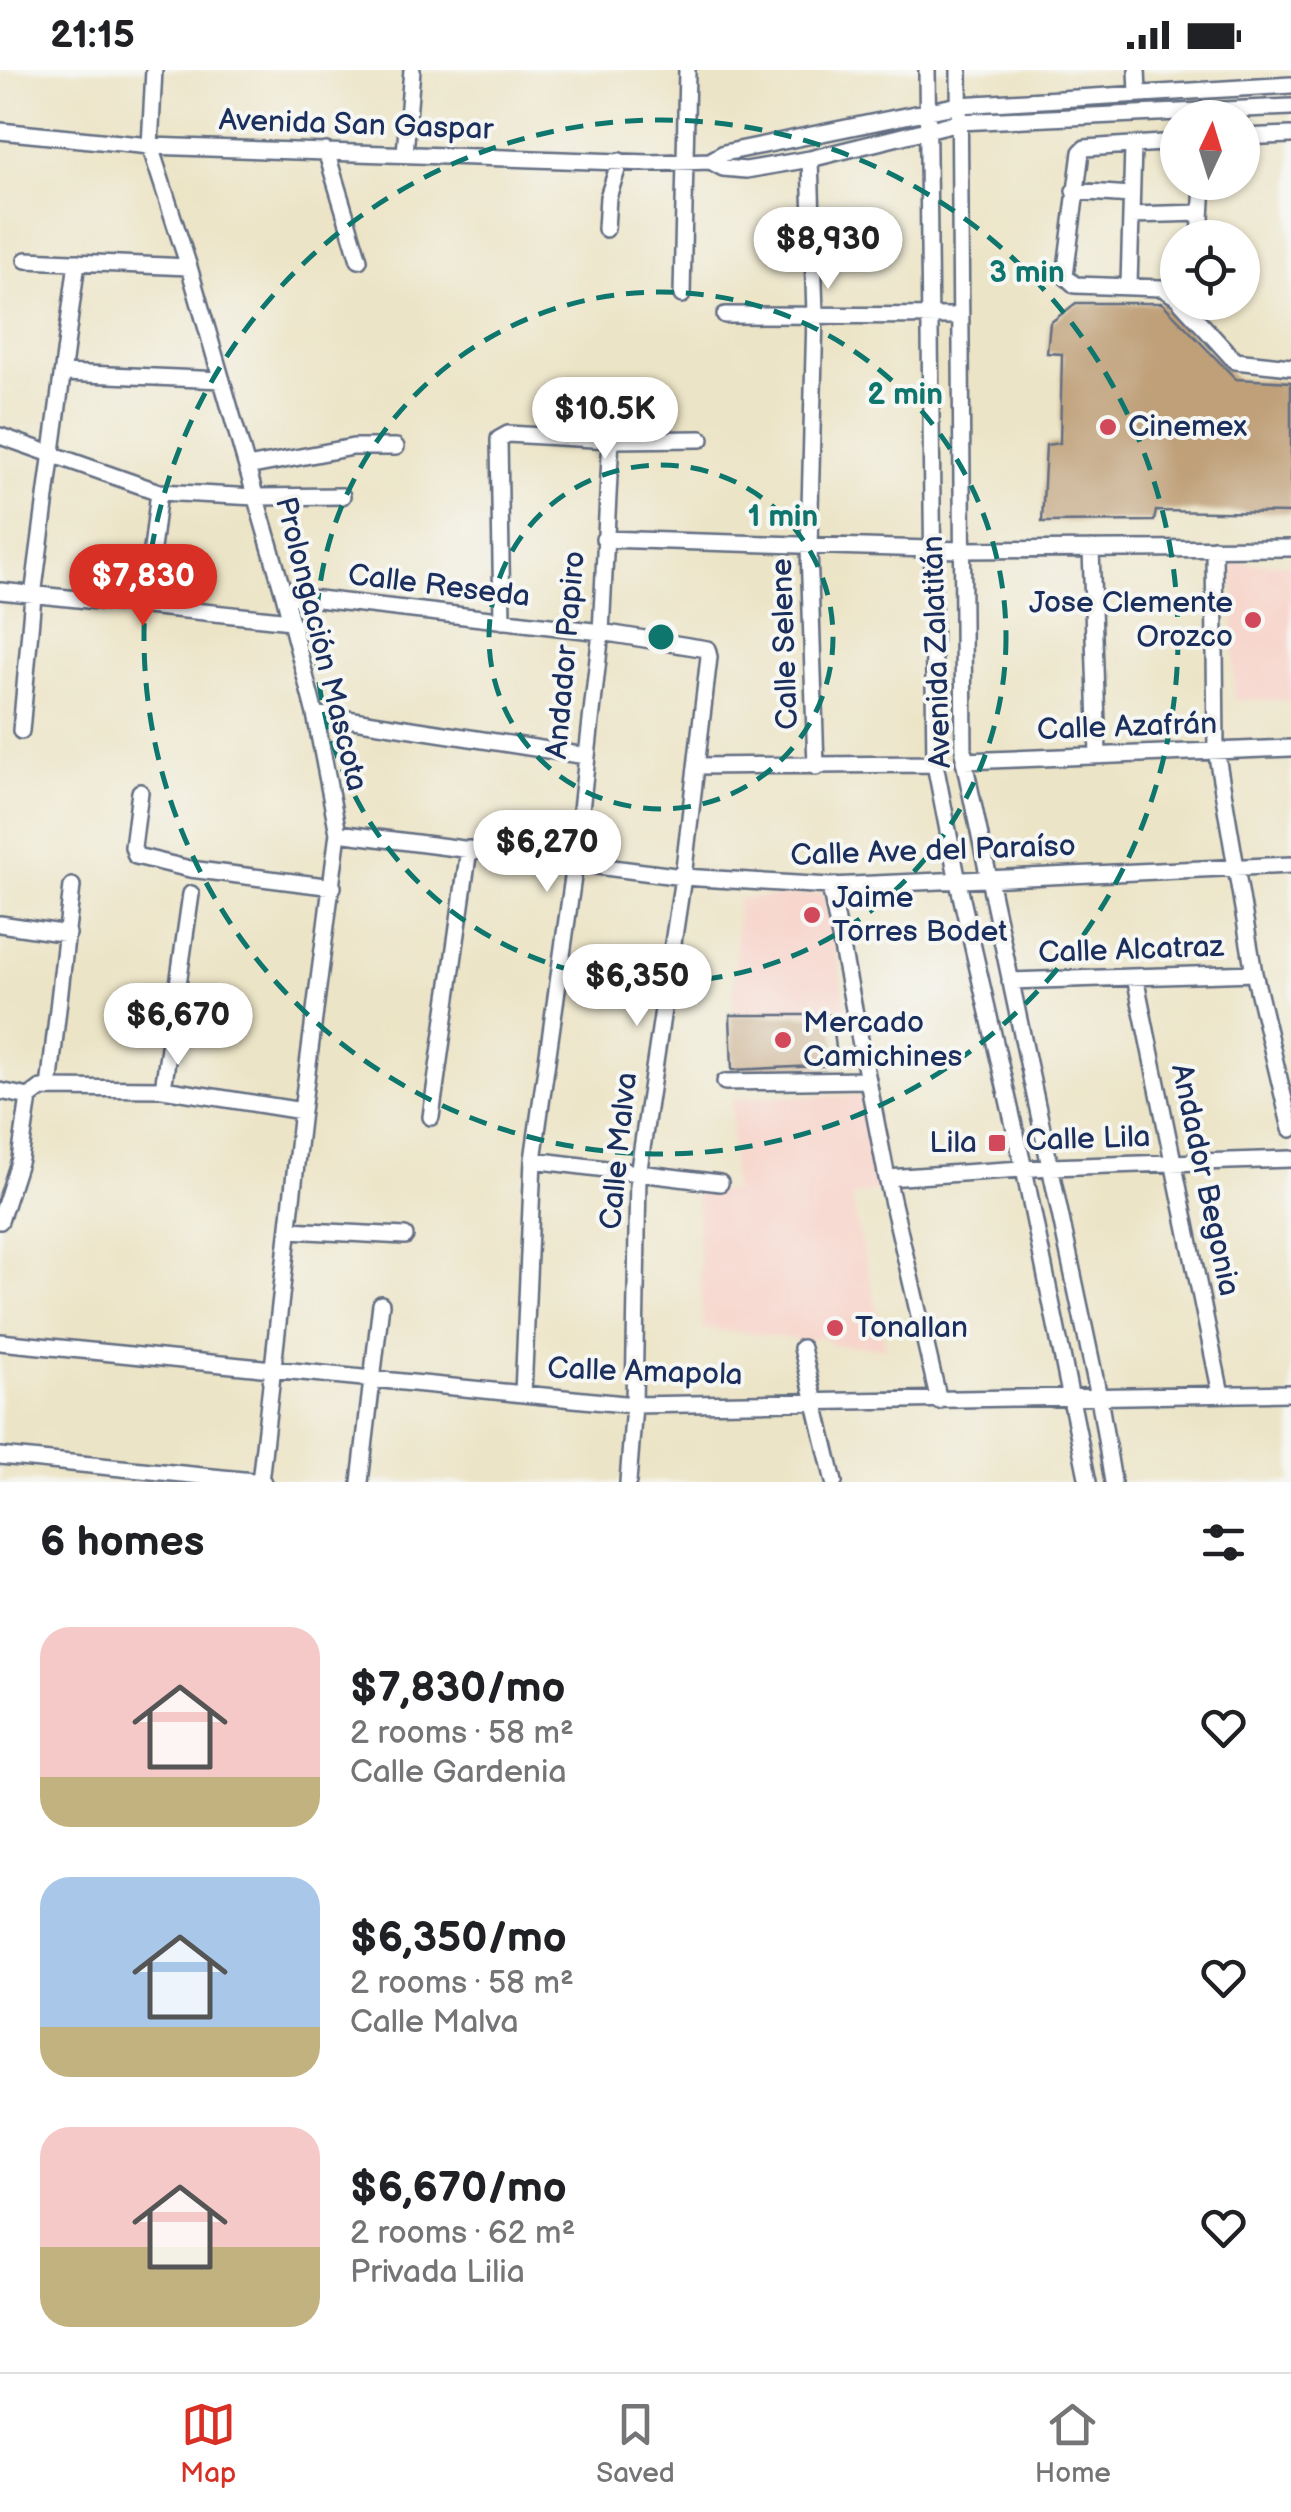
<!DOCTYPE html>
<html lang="en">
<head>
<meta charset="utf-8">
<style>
  :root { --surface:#fff; --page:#f6f6f6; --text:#202124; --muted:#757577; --line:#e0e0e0; --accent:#d93025 }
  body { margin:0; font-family:"Balsamiq Sans",sans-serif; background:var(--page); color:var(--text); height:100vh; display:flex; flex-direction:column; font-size:38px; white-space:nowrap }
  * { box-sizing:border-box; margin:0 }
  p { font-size:32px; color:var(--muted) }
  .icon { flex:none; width:55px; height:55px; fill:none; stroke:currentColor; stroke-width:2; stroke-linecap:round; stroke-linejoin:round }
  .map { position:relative; height:1412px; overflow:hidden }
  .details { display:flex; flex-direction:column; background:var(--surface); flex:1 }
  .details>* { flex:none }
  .needle { width:65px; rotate:4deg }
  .controls { position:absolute; left:1160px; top:30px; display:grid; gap:20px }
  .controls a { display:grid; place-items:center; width:100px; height:100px; border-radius:50%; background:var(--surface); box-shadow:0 2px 8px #0004; font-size:50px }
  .price { position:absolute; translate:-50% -85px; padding:0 22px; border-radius:35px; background:#fff; color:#222; font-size:32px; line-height:65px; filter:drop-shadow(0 2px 5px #0008) }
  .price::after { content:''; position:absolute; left:50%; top:60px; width:30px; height:22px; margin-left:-15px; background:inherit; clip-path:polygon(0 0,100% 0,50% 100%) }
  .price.on { background:var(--accent); color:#fff }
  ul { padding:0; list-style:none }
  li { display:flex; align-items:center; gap:30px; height:250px; padding:0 40px }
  li span { display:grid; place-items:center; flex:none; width:280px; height:200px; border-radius:30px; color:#555 }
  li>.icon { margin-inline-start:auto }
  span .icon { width:120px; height:120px; fill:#fffc; stroke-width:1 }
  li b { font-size:42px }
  h2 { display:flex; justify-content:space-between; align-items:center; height:120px; padding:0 40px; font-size:42px }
  .status { display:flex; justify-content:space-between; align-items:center; height:70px; padding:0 50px; background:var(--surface); direction:ltr }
  .status svg { height:28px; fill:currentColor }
  .dock { display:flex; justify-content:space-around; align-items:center; height:140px; border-top:2px solid var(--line); background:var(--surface); font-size:28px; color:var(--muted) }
  .dock a { display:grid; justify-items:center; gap:5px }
  .dock .on { color:var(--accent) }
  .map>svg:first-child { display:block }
  .built { fill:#f7d1c7 }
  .building { fill:#bfa079 }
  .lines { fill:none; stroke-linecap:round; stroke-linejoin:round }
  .minor-casing { stroke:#646e82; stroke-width:20 }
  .minor { stroke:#fff; stroke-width:15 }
  .ring { fill:none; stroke:#0f766e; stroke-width:5; stroke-dasharray:18 12 }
  .poi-dot { fill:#d1495b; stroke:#f6f6f2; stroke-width:4 }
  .labels { text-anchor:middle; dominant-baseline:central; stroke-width:8; stroke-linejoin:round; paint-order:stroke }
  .street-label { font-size:30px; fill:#1b2f5e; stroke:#f6f6f2 }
  .poi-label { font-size:30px; fill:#1b2f5e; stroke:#f6f6f2; text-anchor:start }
  .centre { fill:#0f766e; stroke:#f6f6f2; stroke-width:5 }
  .ring-label { font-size:30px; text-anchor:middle; font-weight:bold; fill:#0f766e; stroke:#f6f6f2; stroke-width:8; stroke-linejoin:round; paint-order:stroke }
</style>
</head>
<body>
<div class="status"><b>21:15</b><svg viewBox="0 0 49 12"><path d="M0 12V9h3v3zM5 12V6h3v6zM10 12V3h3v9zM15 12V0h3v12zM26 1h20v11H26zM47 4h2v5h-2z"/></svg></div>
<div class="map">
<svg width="1291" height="1412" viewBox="0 0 1291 1412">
  <rect width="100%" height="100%" fill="#f6f6f2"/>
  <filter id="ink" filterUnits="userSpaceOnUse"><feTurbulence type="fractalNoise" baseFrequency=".01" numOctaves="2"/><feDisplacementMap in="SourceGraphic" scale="20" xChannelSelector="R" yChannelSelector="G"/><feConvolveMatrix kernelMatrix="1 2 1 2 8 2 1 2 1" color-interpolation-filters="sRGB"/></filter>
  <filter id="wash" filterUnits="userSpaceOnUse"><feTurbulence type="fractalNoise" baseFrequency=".0048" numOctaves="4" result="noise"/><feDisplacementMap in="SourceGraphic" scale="40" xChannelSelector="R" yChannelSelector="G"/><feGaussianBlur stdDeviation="2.25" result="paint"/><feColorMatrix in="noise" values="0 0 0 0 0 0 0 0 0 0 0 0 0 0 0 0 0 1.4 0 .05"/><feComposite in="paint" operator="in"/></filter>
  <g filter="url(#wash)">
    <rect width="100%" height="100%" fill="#ece4c6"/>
    <path class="built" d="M1234 493 1291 494V631L1234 629Z
      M824 823 847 941 733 942 738 829Z
      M866 1025 884 1119 851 1127 886 1278 831 1275 825 1268 818 1267 809 1271 703 1258 696 1119 732 1121V1028Z"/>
    <g id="blocks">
      <path class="building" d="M1076 233H1162L1236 309 1291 312V443L1156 441 1154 451 1042 452 1046 375 1060 373 1062 284 1047 283 1050 253Z
        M730 945H832L838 995 732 1000Z"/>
    </g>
  </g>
  <g filter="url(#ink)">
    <use href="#blocks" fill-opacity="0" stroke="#646e82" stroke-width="2.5"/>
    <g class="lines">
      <g class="minor-casing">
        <path id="minor" d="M154 0 150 76 189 197 284 525 315 644 338 763 302 1041 260 1412
          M927 0 935 694 958 812 1024 1099 1088 1412
          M959 0 964 691 1099 1327 1113 1412
          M1137 0 1138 23
          M0 61 150 76 650 93 710 91 723 98 746 100 810 89 959 52 1291 37
          M1242 67 1291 65
          M1178 72 1085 78 1081 82 1065 206 1075 215 1162 218 1178 228
          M326 81 359 190
          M405 83 412 0
          M810 89 815 244 809 478 816 697
          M710 91 724 83 959 35 1291 15
          M1074 121 1131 125
          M1131 145 1201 143
          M606 159 608 127 620 91
          M1200 168 1203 112
          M26 190 189 197
          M1129 215 1133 76
          M682 225 687 0
          M1181 232 1235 291 1291 297
          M725 245 960 246
          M64 303 222 310
          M0 366 159 422 256 427 342 426
          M247 397 353 377H396
          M604 469 961 480 1291 478
          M1214 478 1216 680 1254 903 1291 1059
          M1091 479 1098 685
          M0 521 291 551
          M284 525 601 562 707 579 709 587 683 807 638 1105 634 1335 628 1412
          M145 536 159 422
          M502 551 499 369 508 364 611 370 701 369
          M315 644 586 686
          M21 661 33 526 77 192
          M964 691 1291 678
          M696 696 935 694
          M140 722 133 777 136 786 190 799 333 817
          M338 763 683 807 830 816 1291 795
          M830 816 887 1108 939 1331
          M0 854 68 864
          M1135 907 1221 1324
          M1010 911 1254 903
          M725 1012 867 1010
          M49 1018 72 816
          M163 1019 191 824
          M0 1021 29 1027 41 1018 163 1019 302 1041
          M431 1047 469 779
          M533 1090 720 1113
          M887 1108 1050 1097 1291 1089
          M0 1151 20 1089 29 1027
          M289 1160 405 1166
          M0 1272 634 1335 1291 1323
          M802 1278 834 1412
          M523 1324 533 1090 575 793 601 562 613 328
          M0 1386 263 1412
          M360 1412 381 1234"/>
      </g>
      <use href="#minor" class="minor"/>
    </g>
  </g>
  <g class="ring">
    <circle cx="661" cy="567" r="172"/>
    <circle cx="661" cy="567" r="345"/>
    <circle cx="661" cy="567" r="517"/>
  </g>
  <g class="poi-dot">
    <circle cx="1108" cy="357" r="10"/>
    <circle cx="1253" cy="550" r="10"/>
    <circle cx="812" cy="845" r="10"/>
    <circle cx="783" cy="970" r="10"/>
    <rect x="987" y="1063" width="20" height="20" rx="5"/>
    <circle cx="835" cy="1258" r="10"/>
  </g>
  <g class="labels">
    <g class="street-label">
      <text transform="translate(356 55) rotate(2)">Avenida San Gaspar</text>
      <text transform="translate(439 516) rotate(7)">Calle Reseda</text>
      <text transform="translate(321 574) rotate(76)">Prolongación Mascota</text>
      <text transform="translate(785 574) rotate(-92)">Calle Selene</text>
      <text transform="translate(937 582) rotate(-92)">Avenida Zalatitán</text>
      <text transform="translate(566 585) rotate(-85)">Andador Papiro</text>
      <text transform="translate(1127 657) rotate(-2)">Calle Azafrán</text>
      <text transform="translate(933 781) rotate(-2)">Calle Ave del Paraíso</text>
      <text transform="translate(1131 880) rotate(-2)">Calle Alcatraz</text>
      <text transform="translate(1088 1069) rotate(-2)">Calle Lila</text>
      <text transform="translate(619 1081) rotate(-84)">Calle Malva</text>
      <text transform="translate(1205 1110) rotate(78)">Andador Begonia</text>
      <text transform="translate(645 1302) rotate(2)">Calle Amapola</text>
    </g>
    <g class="poi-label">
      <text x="1128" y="357">Cinemex</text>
      <text x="1233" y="533" text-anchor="end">Jose Clemente<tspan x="1233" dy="34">Orozco</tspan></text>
      <text x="832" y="828">Jaime<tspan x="832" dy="34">Torres Bodet</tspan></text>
      <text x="803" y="953">Mercado<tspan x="803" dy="34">Camichines</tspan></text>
      <text x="977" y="1073" text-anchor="end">Lila</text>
      <text x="855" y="1258">Tonallan</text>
    </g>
  </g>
  <circle cx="661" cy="567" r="15" class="centre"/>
  <g class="ring-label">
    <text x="1027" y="212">3 min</text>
    <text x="905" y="334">2 min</text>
    <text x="783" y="456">1 min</text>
  </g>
</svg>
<div class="controls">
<a><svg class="needle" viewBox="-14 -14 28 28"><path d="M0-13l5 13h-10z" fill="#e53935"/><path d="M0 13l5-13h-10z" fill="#757577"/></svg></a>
<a><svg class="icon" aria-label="locate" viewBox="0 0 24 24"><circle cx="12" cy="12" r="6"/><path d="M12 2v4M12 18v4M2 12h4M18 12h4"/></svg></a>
</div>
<b class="price" style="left:828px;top:222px">$8,930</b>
<b class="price" style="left:605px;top:392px">$10.5K</b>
<b class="price on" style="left:143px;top:559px">$7,830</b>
<b class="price" style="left:547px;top:825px">$6,270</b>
<b class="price" style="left:637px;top:959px">$6,350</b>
<b class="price" style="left:178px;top:998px">$6,670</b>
</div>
<section class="details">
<h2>6 homes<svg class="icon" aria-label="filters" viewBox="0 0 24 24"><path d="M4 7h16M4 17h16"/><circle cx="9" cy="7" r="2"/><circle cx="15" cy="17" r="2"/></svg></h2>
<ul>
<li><span style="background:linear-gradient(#f6c9c9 75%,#c2b280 0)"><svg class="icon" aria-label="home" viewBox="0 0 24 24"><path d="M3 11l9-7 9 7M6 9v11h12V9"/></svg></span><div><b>$7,830/mo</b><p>2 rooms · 58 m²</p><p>Calle Gardenia</p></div><svg class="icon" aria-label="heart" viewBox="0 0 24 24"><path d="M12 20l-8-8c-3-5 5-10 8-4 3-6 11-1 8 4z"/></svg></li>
<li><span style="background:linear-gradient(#a9c7e8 75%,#c2b280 0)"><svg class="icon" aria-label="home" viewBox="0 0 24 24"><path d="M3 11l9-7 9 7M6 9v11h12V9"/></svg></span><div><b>$6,350/mo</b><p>2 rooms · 58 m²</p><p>Calle Malva</p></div><svg class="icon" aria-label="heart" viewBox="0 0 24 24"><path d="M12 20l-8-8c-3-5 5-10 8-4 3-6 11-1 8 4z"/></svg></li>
<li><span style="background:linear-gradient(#f6c9c9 60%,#c2b280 0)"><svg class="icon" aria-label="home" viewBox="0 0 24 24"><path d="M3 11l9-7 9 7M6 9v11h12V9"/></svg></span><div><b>$6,670/mo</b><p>2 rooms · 62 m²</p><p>Privada Lilia</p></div><svg class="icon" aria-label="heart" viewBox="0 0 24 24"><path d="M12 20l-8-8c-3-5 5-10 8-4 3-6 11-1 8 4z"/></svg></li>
</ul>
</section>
<nav class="dock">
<a class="on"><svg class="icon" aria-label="map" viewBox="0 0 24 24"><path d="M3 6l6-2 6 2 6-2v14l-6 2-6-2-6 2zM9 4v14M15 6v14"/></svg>Map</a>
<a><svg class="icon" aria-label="saved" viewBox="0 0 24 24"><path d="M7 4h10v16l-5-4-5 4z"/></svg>Saved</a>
<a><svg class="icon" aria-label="home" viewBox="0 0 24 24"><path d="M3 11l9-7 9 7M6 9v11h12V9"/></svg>Home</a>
</nav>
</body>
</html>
